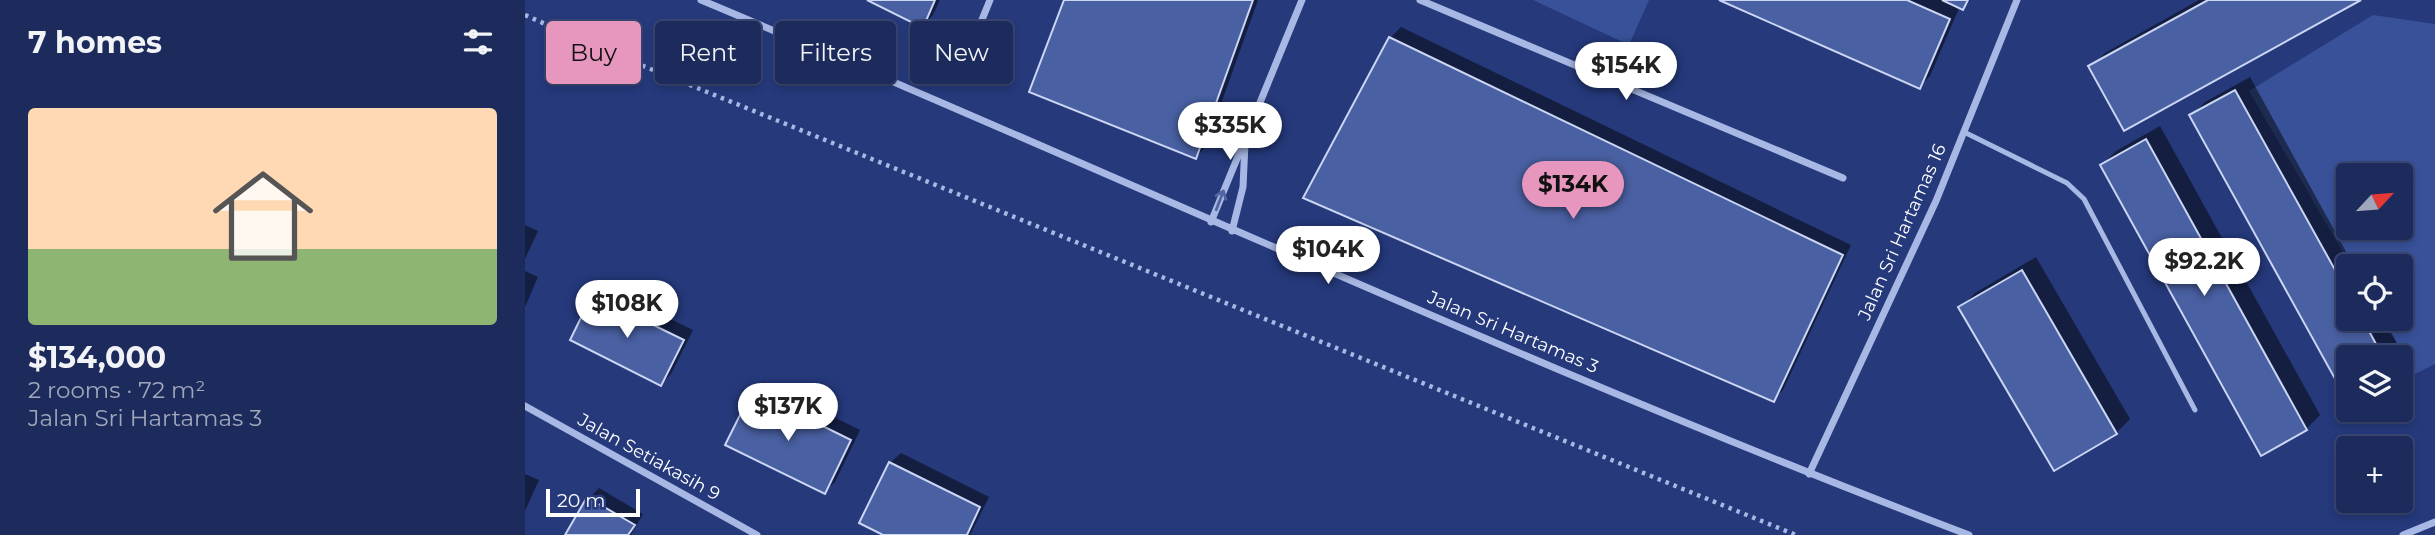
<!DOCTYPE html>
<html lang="en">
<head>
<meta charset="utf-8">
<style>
  :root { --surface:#1c2b5c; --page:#253362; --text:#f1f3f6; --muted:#a0a7bb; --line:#3a4772; --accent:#e797bd }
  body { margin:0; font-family:Montserrat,sans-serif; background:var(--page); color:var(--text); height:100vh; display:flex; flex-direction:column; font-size:26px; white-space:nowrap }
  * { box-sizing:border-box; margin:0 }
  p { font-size:23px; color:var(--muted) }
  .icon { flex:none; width:38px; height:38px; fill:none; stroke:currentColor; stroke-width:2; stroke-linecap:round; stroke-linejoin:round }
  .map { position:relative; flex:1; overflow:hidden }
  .details { display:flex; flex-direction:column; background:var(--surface); width:525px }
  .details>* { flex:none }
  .hud { position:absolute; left:21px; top:21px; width:665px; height:63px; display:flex; gap:14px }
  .needle { width:46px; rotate:64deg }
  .fabs { position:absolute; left:1811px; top:163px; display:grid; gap:14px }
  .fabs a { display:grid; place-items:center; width:77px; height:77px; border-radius:7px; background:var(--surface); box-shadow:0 4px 10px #0003,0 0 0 2px var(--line); font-size:35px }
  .scale { position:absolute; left:21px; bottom:18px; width:94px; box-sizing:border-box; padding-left:7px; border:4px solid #fff; border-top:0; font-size:19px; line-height:24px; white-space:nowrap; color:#fff; -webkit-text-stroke:5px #25397b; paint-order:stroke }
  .price { position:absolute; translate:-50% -60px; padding:0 16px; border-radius:24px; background:#fff; color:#222; font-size:23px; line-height:46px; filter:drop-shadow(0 2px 4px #0008) }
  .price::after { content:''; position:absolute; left:50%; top:42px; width:21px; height:16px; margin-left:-10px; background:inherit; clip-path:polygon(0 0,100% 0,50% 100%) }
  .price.current { background:var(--accent); color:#111 }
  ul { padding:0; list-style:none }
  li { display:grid; align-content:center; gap:14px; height:371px; padding:0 28px }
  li+li { border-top:2px solid var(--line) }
  li span { display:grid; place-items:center; height:217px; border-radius:7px; color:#555 }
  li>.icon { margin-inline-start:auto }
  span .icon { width:126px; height:126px; fill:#fffc; stroke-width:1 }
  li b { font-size:30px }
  h2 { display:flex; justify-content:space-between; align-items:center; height:84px; padding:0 28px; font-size:30px }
  .chip { padding:0 24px; border-radius:7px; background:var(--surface); box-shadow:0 4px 10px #0003,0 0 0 2px var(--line); font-size:24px; line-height:63px }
  .chip.current { background:var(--accent); color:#111 }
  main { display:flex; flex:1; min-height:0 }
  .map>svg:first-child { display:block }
  .green { fill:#385198; fill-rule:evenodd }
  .shadow { fill:#0007 }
  .building { fill:#4960a2; stroke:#cbd5f4; stroke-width:2 }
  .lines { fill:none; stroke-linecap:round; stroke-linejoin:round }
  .path { stroke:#a8b8e4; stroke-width:4.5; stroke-dasharray:3.5 5; stroke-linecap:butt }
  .service { stroke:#a8b8e4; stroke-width:5 }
  .minor { stroke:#a8b8e4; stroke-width:7 }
  .oneway { stroke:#5365a0 }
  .labels { text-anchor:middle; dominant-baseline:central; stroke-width:5; stroke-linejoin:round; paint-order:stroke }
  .street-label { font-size:18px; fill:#fff; stroke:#25397b }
</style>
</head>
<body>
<main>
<section class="details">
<h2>7 homes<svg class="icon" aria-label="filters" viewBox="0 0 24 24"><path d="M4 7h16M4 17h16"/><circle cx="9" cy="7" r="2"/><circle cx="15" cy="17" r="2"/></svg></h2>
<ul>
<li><span style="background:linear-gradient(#ffd9b3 65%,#8fb573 0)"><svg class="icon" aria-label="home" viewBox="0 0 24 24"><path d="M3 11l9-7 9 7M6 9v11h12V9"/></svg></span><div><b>$134,000</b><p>2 rooms · 72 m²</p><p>Jalan Sri Hartamas 3</p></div></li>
</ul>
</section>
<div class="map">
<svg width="1910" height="535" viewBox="0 0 1910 535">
  <rect width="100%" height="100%" fill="#25397b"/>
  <path class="green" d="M1008 0H1124L1104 45Z
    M1848 15 1910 24V364L1890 374 1857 319 1876 318V266H1826L1724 91ZM1824 175H1876V228H1824Z"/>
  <path class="shadow" d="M346 0H415L408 15 398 26Z
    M541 0H733L681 146 671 157Z
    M1198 0H1445L1438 7 1435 6 1405 76 1395 86Z
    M1674 0H1833L1566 67 1580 53Z
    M876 27 1326 245 1258 390 1248 400 780 197 865 38Z
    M1725 77 1829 266H1824V318H1858L1885 366 1876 375V357H1824L1666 116 1680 102Z
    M1635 126 1795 415 1781 429 1577 165 1591 151Z
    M0 225 13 231 0 259Z
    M1511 257 1605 419 1591 433 1529 469 1436 307 1450 293Z
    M0 271 13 277 0 307Z
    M78 286 168 330 146 374 136 384 68 296Z
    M238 382 335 430 310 482 299 492 228 392Z
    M376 453 464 497 445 535H362L365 463Z
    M0 474 14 480 0 511Z
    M74 488 118 514 106 535H42L64 498Z"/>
  <path class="building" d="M342 0H410L398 28Z
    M539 0H728L671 159 504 92Z
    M1194 0H1382L1425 19 1395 89Z
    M1417 0H1443L1438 10Z
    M1683 0H1836L1599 131 1563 66Z
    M864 37 1318 255 1249 402 778 198Z
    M1710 90 1824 295V318H1837L1858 357H1824V404L1664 115Z
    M1621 139 1782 430 1736 456 1575 165Z
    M1497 270 1592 434 1529 471 1433 307Z
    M67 295 159 340 136 386 45 340Z
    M227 391 326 440 300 494 200 445Z
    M364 462 455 507 442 535H358L334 523Z
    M62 497 110 525 103 535H40Z"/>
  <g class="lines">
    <path class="path" d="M0 15 74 48 1271 535"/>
    <path class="service" d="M1439 132 1542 183 1559 199 1670 410"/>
    <path class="minor" d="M176 0C599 177 1015 372 1444 535
      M895 0 1318 178
      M437 69 465 0
      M686 222 777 0
      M707 231 718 187 720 143
      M0 406 232 535
      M1284 474 1411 201 1492 0
      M1878 535 1910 522"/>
  </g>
  <defs><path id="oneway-shaft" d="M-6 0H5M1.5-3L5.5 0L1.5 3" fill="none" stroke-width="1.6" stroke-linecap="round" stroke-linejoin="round" transform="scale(1.75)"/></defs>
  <use class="oneway" href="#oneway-shaft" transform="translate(695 200) rotate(-69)"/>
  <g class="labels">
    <g class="street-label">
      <text transform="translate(1377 232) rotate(-66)">Jalan Sri Hartamas 16</text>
      <text transform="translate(988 332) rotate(23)">Jalan Sri Hartamas 3</text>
      <text transform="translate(124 457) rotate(29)">Jalan Setiakasih 9</text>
    </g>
  </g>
</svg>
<div class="fabs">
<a><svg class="needle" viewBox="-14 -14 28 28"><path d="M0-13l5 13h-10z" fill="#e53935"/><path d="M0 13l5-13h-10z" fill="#a0a7bb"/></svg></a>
<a><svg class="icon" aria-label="locate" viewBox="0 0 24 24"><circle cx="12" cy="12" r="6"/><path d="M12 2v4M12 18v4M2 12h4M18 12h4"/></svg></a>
<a><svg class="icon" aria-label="layers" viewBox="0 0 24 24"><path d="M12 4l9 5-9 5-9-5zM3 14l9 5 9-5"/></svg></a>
<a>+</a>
</div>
<div class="scale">20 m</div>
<b class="price" style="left:1101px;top:102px">$154K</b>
<b class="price" style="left:705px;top:162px">$335K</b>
<b class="price current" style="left:1048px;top:221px">$134K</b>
<b class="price" style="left:803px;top:286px">$104K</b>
<b class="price" style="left:1679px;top:298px">$92.2K</b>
<b class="price" style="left:102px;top:340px">$108K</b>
<b class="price" style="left:263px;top:443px">$137K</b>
<div class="hud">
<a class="chip current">Buy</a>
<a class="chip">Rent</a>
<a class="chip">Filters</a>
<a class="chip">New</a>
</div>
</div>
</main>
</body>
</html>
